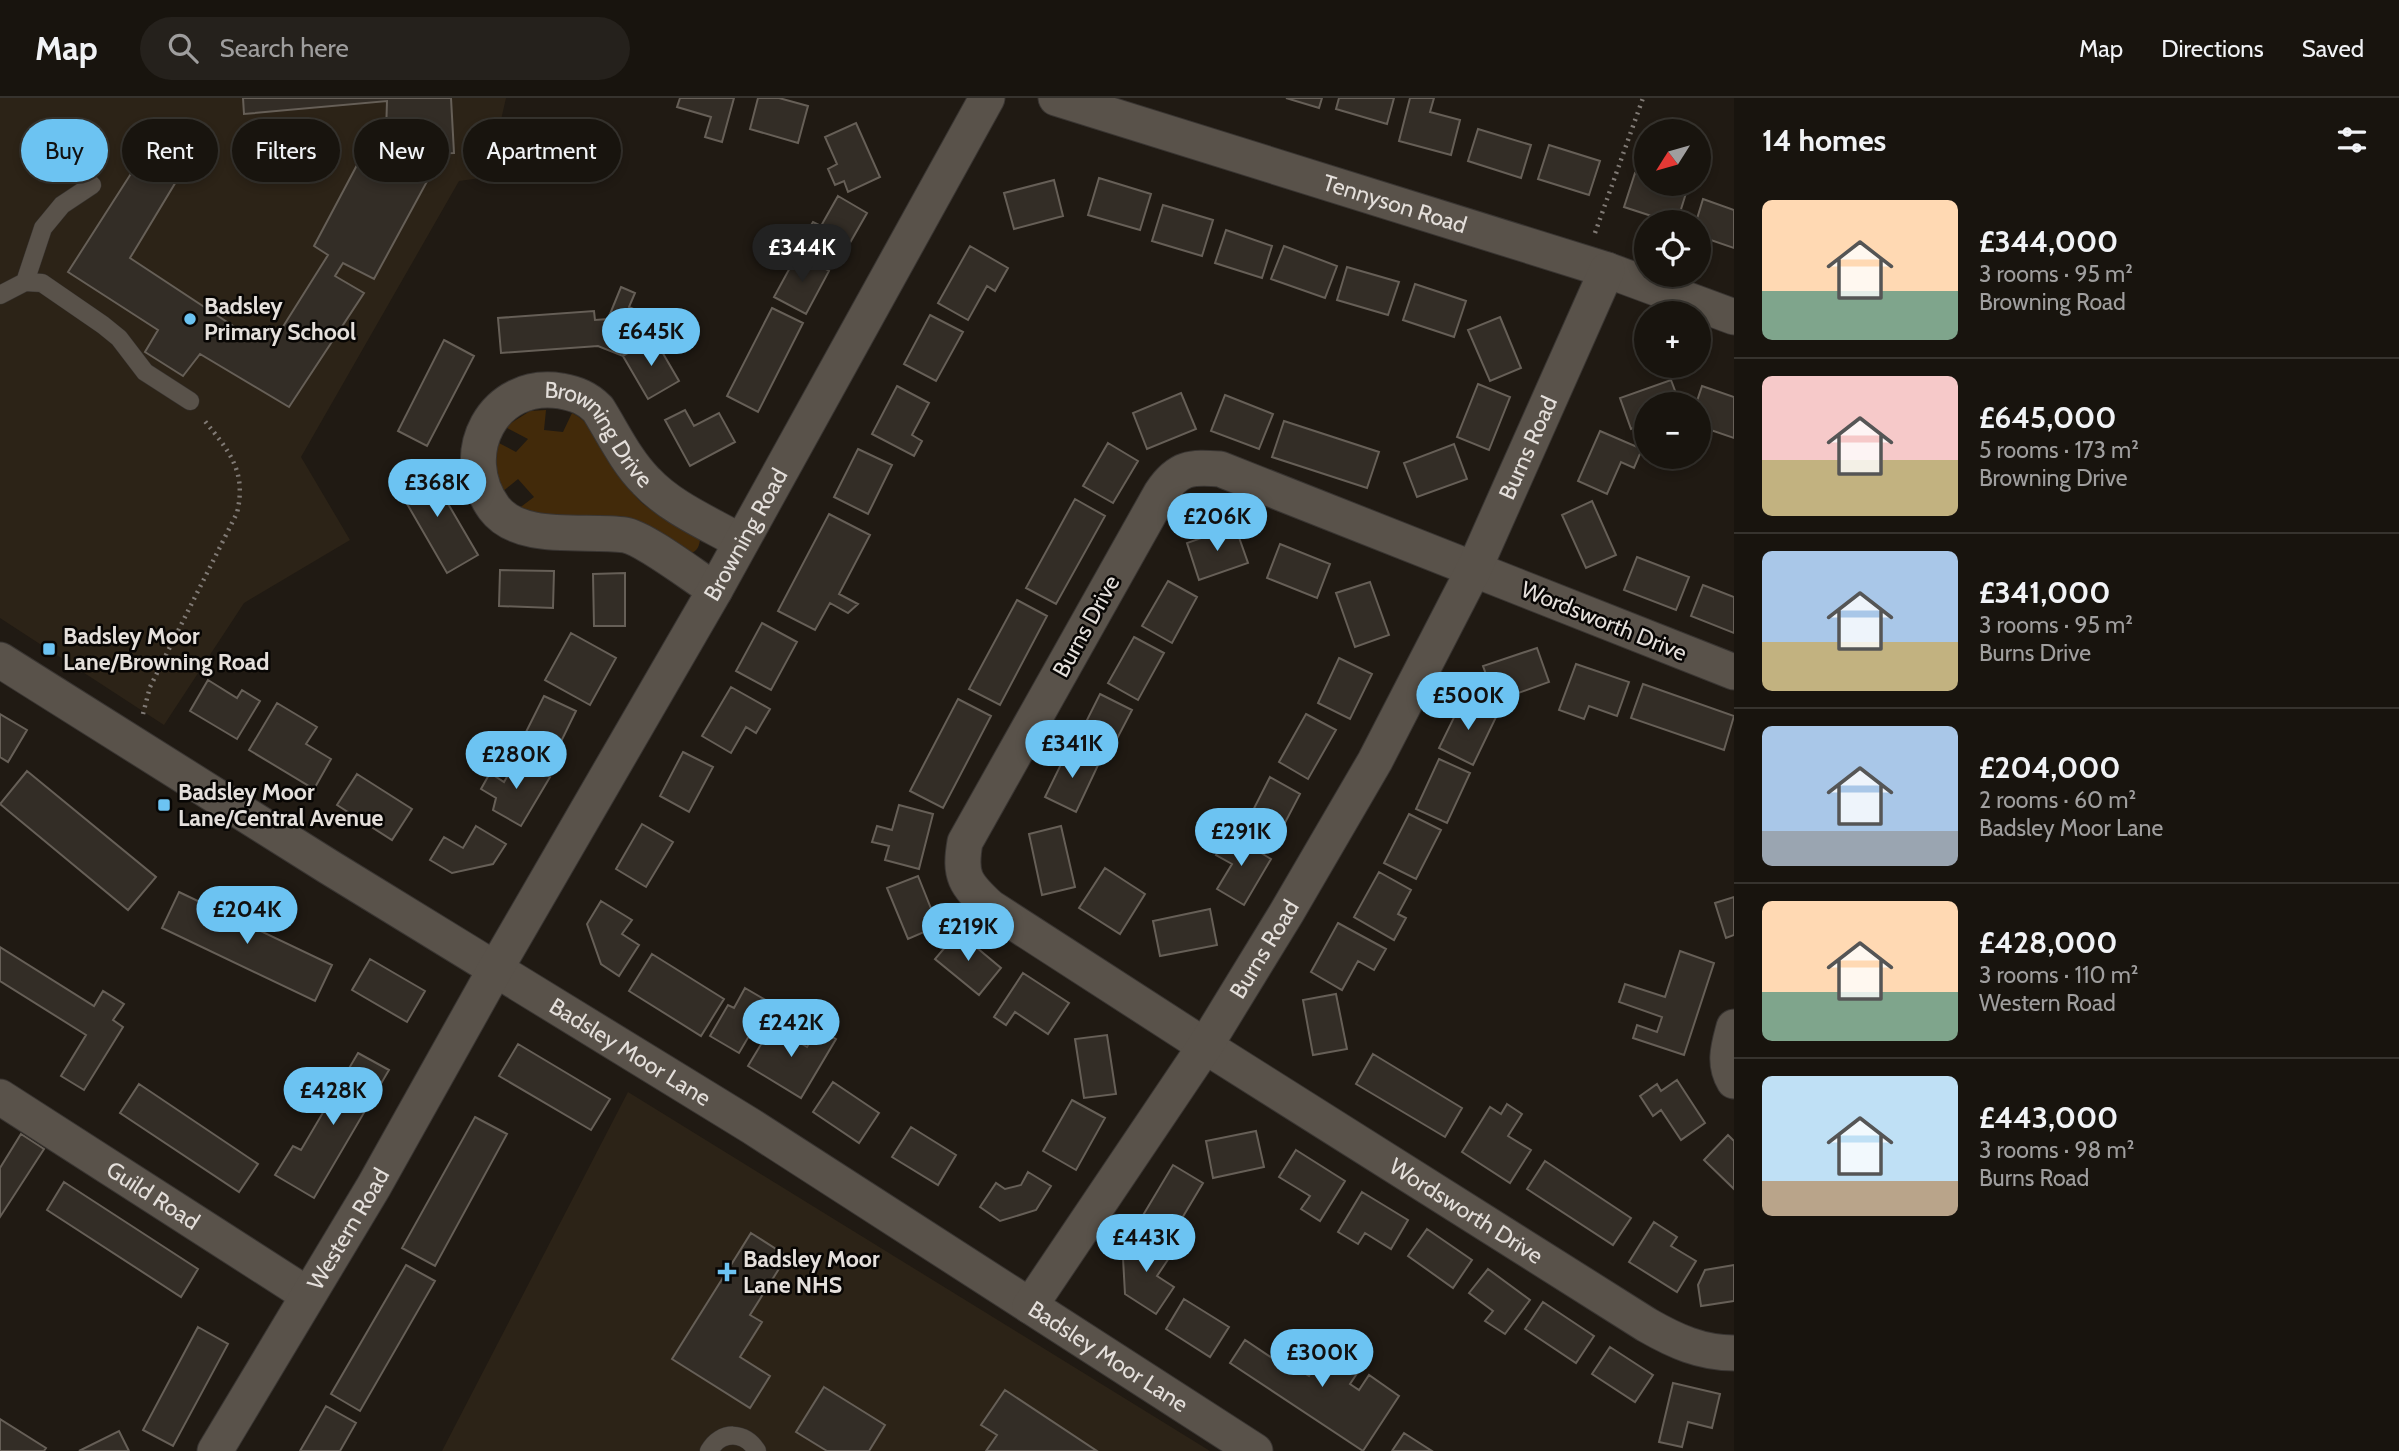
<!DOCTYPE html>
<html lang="en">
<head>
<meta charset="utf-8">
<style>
  :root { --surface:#18140e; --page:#25211c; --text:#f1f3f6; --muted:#9f9e9e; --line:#36332e; --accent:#6cc3f2 }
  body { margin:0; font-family:Cabin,sans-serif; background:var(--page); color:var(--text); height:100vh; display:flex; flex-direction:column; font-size:26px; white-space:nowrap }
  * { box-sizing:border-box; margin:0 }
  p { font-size:23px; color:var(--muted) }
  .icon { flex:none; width:38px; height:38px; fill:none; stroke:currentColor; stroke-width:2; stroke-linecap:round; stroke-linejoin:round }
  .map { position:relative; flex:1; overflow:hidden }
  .details { display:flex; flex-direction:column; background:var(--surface); width:665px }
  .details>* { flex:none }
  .top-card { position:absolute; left:21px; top:21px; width:665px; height:63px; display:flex; gap:14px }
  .needle { width:46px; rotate:233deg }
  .controls { position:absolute; left:1634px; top:21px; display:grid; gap:14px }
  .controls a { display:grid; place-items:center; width:77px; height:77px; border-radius:50%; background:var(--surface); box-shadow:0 4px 10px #0003,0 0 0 2px var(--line); font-size:35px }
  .price { position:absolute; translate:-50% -60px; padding:0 16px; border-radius:24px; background:var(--accent); color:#111; font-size:23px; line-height:46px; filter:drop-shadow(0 2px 4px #0008) }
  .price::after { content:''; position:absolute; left:50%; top:42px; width:21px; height:16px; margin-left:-10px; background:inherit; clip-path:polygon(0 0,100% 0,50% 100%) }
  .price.on { background:#222; color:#fff }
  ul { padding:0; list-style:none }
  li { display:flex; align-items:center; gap:21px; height:175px; padding:0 28px }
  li+li { border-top:2px solid var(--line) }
  li span { display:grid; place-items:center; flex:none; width:196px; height:140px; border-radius:10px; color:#555 }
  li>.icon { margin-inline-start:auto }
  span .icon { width:84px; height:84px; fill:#fffc; stroke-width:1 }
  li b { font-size:30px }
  h2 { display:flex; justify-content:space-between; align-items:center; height:84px; padding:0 28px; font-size:30px }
  .chip { padding:0 24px; border-radius:32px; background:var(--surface); box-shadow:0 4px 10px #0003,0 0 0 2px var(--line); font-size:24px; line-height:63px }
  .chip.on { background:var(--accent); color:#111 }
  header { display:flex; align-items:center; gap:42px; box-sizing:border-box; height:98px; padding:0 35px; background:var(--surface); border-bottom:2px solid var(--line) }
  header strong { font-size:33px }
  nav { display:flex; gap:38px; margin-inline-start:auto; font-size:24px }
  .search { width:490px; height:63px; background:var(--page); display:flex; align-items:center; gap:18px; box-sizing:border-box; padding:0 24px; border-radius:38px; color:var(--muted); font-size:26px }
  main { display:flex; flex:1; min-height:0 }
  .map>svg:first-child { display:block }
  .built { fill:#2c2317 }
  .green { fill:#422a0a }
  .building { fill:#332d26; stroke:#665f57; stroke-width:2 }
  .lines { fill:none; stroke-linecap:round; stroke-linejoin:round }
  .service-casing { stroke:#393532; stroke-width:19 }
  .minor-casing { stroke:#393532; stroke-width:37 }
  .path { stroke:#807a75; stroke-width:4.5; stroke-dasharray:2 5; stroke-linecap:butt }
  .service { stroke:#59524a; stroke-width:18 }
  .minor { stroke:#59524a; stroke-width:35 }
  .poi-dot { fill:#6cc3f2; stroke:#080604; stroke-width:2.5 }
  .labels { text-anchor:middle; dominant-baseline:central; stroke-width:5; stroke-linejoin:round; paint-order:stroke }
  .street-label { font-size:23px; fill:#e4dfdb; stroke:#080604 }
  .poi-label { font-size:23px; font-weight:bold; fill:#e4dfdb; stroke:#080604; text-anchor:start }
</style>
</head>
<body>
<header>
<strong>Map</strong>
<div class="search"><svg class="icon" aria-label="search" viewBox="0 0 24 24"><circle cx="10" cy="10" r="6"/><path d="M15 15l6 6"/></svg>Search here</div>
<nav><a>Map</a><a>Directions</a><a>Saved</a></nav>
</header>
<main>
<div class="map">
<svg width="1734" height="1353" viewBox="0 0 1734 1353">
  <rect width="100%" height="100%" fill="#201a13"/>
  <path class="built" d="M0 0H506L488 79 459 83 301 359 350 442 244 505 164 627 0 520Z
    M628 994 1210 1353H442Z"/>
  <path class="green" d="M546 312 544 332 563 334 572 315C604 331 613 375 637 400 654 419 682 424 700 442 699 450 696 454 689 456L518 411 534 399 518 381 502 394 495 379 497 344 516 354 528 341 505 329 530 313Z"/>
  <path class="building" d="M243 0H451L454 55 420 56 437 65 374 181 343 165 335 178 364 195 289 309 200 256 183 278 145 254 158 232 68 174 141 60 177 82 130 160 253 241 266 233 279 235 328 157 314 148 374 35H386L387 3 244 16Z
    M680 0H734L722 44 705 39 711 19 677 9Z
    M758 0H779L808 8 798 45 750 31Z
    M1286 0H1322L1319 10Z
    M1339 0H1394L1387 26 1336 11Z
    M1410 0H1434L1430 14 1460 22 1451 57 1399 43Z
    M856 25 880 79 848 94 844 83 835 87 828 71 837 66 825 39Z
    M1478 31 1531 47 1521 80 1468 63Z
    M1549 47 1600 63 1589 97 1538 81Z
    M1635 75 1647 79V86H1668L1687 92 1677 124H1670L1624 109Z
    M1099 80 1151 96 1140 132 1088 117Z
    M1054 82 1063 118 1014 131 1004 95Z
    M838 98 867 115 839 164 802 142 813 124 821 128Z
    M1703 101 1734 112V150L1699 138V124H1696Z
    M1163 107 1213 122 1202 158 1152 143Z
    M1226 132 1272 148 1262 180 1215 165Z
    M970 148 1008 170 995 193 987 188 968 222 938 205Z
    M1284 148 1337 168 1325 200 1271 181Z
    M798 155 829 173 806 216 774 199Z
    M1347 169 1399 184 1388 217 1337 202Z
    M1415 186 1466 203 1454 239 1403 222Z
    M621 189 635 195 629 209 642 215 623 258 598 248 501 255 498 220 594 213 595 222 608 221Z
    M772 210 803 225 758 314 727 298Z
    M930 217 963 234 936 283 904 266Z
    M1500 219 1521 270 1490 283 1468 232Z
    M654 240 679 283 648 301 623 258Z
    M444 242 474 258 427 348 398 333Z
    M1671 282 1680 306H1647V325L1631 331 1620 300Z
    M1478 286 1510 299 1489 352 1457 339Z
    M897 288 929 305 912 337 922 343 914 358 872 336Z
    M1702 288 1734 299V340L1699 328V306H1696Z
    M1181 295 1196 331 1147 351 1133 315Z
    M1225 297 1273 316 1259 351 1211 333Z
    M685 312 694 328 719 315 735 344 690 368 665 322Z
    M1284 323 1379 354 1367 390 1272 359Z
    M1600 333 1642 351 1634 370 1621 364 1607 396 1578 383Z
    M1108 345 1138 363 1113 405 1083 388Z
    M1454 346 1467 381 1417 399 1404 365Z
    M858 351 892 367 868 416 834 399Z
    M426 368 478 457 447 475 395 385Z
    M1075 401 1105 418 1056 506 1026 490Z
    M1592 403 1616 457 1586 470 1562 417Z
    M829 416 870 437 839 496 858 506 848 515 830 505 815 532 778 513Z
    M1235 428 1248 465 1199 482 1187 445Z
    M1280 446 1330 466 1317 500 1267 480Z
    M1637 459 1689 479 1676 512 1624 492Z
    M500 472 554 473 553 510 499 508Z
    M625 475V528H594L593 476Z
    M1168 483 1197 499 1172 545 1142 528Z
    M1370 484 1389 537 1355 549 1336 495Z
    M1703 487 1734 499V535L1691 518Z
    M1017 502 1047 518 1000 607 969 591Z
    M762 525 797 544 771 592 736 573Z
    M571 535 616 560 590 607 545 582Z
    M1134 539 1164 555 1138 602 1108 585Z
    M1537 550 1549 584 1496 603 1483 568Z
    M1339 560 1372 576 1350 621 1318 605Z
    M1576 566 1629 584 1617 618 1589 608 1584 621 1559 612Z
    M208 582 237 600 242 592 260 603 237 641 190 613Z
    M1643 586 1734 618 1724 652 1631 620Z
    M731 589 770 611 756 635 746 629 731 655 702 638Z
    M1100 596 1132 612 1109 656 1078 640Z
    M544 598 576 613 552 662 520 646Z
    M958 601 991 618 943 710 910 693Z
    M1463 601 1497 617 1473 667 1439 650Z
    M277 605 317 629 306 646 331 661 314 691 249 652Z
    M0 616 27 632 8 664 0 659Z
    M1306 616 1336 632 1308 681 1279 664Z
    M1069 650 1099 665 1076 714 1045 699Z
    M683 654 713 669 689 714 660 698Z
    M518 660 550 679 521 728 493 712 496 700 481 691 490 675 504 684Z
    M1439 661 1470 675 1447 725 1416 711Z
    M27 673 156 779 128 812 0 706Z
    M357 676 412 711 392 742 337 707Z
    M1270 679 1300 696 1275 744 1245 728Z
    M899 707 933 716 919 771 885 762 889 748 872 744 877 728 892 732Z
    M1409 716 1441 732 1416 781 1384 765Z
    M642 726 673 744 646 789 616 771Z
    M476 728 506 746 493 766 452 775 430 762 444 739 463 750Z
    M1061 728 1075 789 1042 797 1029 736Z
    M1228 735 1271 761 1244 807 1217 791 1232 766 1216 757Z
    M1105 770 1145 796 1120 836 1079 810Z
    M1379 774 1411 792 1398 816 1406 820 1394 842 1354 819Z
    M918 778 938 828 908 841 887 790Z
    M179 794 332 867 315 903 162 830Z
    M1734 799V837L1726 840 1715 805Z
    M601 803 632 822 622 836 639 847 619 878 601 866 587 826Z
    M1210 811 1217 847 1160 858 1153 823Z
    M1338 825 1386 851 1374 872 1358 863 1342 892 1311 874Z
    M958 834 1001 870 979 897 935 861Z
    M0 849 94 908 103 893 124 906 113 922 123 929 84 992 61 978 86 937 0 883Z
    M1680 853 1714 865 1684 957 1633 940 1637 927 1657 934 1662 919 1619 904 1625 886 1665 899Z
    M652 856 724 901 701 938 629 893Z
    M370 861 425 893 407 924 352 892Z
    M1023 875 1069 905 1048 936 1015 914 1006 927 994 919Z
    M745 890 769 904 739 955 710 938 728 907 734 910Z
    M1336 896 1347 951 1313 957 1303 902Z
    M772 928 807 949 818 931 836 941 801 1000 748 968Z
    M1107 937 1116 996 1084 1000 1075 941Z
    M518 946 610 1001 591 1032 499 978Z
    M358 955 389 972 314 1100 275 1077 293 1048 301 1052Z
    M1373 956 1462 1010 1445 1039 1356 986Z
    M1677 982 1705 1025 1681 1042 1661 1012 1653 1018 1640 998 1657 986 1661 993Z
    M833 984 879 1015 859 1045 813 1014Z
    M139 986 258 1066 239 1094 120 1015Z
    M1072 1002 1105 1020 1076 1072 1043 1053Z
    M1507 1006 1522 1016 1508 1038 1531 1052 1510 1085 1462 1054 1490 1009 1501 1016Z
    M475 1019 507 1036 435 1168 402 1150Z
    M911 1029 956 1057 938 1087 892 1059Z
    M1256 1033 1264 1069 1213 1080 1206 1043Z
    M21 1036 44 1051 0 1119V1070Z
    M1728 1037 1734 1043V1091L1704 1062Z
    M1296 1052 1345 1083 1320 1123 1301 1111 1310 1098 1279 1079Z
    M1545 1063 1631 1120 1613 1147 1527 1091Z
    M1173 1067 1203 1085 1169 1142 1139 1124Z
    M1028 1074 1051 1088 1036 1112 1000 1123 980 1109 996 1085 1005 1091 1021 1087Z
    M64 1084 198 1171 181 1199 47 1112Z
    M1362 1094 1408 1122 1391 1151 1365 1135 1358 1146 1338 1134Z
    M1654 1124 1677 1139 1671 1148 1696 1163 1677 1194 1629 1164Z
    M1427 1131 1472 1162 1453 1190 1408 1158Z
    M751 1135 787 1158 750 1217 762 1224 740 1259 770 1278 750 1310 672 1261Z
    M1139 1135 1171 1157 1157 1178 1174 1189 1156 1216 1125 1196 1123 1160Z
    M406 1167 435 1183 360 1313 331 1296Z
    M1734 1167V1203L1701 1208 1698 1187 1705 1172Z
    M1488 1171 1530 1202 1505 1236 1485 1223 1493 1213 1469 1195Z
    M1184 1201 1229 1229 1210 1259 1166 1231Z
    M1543 1204 1594 1238 1576 1265 1525 1231Z
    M198 1229 228 1246 173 1348 143 1332Z
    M1287 1238 1304 1249 1292 1268 1309 1278 1317 1265 1328 1272 1344 1247 1366 1262 1350 1286 1359 1292 1369 1277 1399 1298 1363 1353 1230 1265 1245 1242 1272 1260Z
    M1610 1249 1653 1277 1635 1304 1592 1276Z
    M1673 1285 1720 1296 1712 1330 1688 1324 1682 1349 1659 1344Z
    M824 1289 885 1327 869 1353H827L796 1334Z
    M1005 1292 1097 1353H986L997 1337 981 1327Z
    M326 1308 356 1325 340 1353H300Z
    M0 1321 46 1350 44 1353H0Z
    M119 1333 129 1353H79Z
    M1404 1335 1432 1353H1392Z"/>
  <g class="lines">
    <g class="service-casing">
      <path id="service" d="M25 184 43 130 62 107 92 87
        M0 197 25 184 42 185 103 227 119 240 145 274 190 303
        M709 1353C721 1332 745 1333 757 1353"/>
    </g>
    <g class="minor-casing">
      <g id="minor">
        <path id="s1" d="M1056 0 1607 172 1734 219"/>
        <path id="s2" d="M715 492C696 480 644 440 625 437 586 431 520 445 494 410 455 356 493 282 561 293 577 296 587 300 598 311 613 335 626 363 646 383 671 410 710 426 741 444"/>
        <path id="s3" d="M0 562 329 769 751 1028 1255 1353"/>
        <path id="s4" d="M1734 574 1220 371C1191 369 1178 369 1161 395L965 744C959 778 965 786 990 809L1205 948 1647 1227C1675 1243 1701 1255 1734 1255"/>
        <path d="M1734 929C1729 948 1723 965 1734 983"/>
        <path id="s5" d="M0 999 308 1197"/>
        <path id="s6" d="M1030 1208 1205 948 1287 814 1375 663 1474 471 1607 172"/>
        <path id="s7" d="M215 1353 374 1088 496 870 715 492 987 0"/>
      </g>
    </g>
    <path class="path" d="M1595 135 1643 0
      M143 616 150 589 237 415C247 373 229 353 204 322"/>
    <use href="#service" class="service"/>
    <use href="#minor" class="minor"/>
  </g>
  <g class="poi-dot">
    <circle cx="190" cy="221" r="7"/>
    <rect x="42" y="544" width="14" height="14" rx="3.5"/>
    <rect x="157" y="700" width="14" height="14" rx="3.5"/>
    <path d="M723.5 1163.5h7v7h7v7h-7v7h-7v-7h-7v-7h7z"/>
  </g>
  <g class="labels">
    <g class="street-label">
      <text stroke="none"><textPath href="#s1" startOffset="355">Tennyson Road</textPath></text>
      <text stroke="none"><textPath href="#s2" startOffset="476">Browning Drive</textPath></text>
      <text stroke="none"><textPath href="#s6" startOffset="994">Burns Road</textPath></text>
      <text stroke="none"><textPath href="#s7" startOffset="1059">Browning Road</textPath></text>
      <text transform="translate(1604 523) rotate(22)">Wordsworth Drive</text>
      <text transform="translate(1086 528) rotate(-61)">Burns Drive</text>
      <text stroke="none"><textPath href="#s6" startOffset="427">Burns Road</textPath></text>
      <text stroke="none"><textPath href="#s3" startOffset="742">Badsley Moor Lane</textPath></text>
      <text stroke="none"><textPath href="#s5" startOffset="182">Guild Road</textPath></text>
      <text stroke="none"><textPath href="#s4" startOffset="1661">Wordsworth Drive</textPath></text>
      <text stroke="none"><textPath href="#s7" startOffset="259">Western Road</textPath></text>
      <text stroke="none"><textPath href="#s3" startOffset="1309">Badsley Moor Lane</textPath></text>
    </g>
    <g class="poi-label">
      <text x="204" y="208">Badsley<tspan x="204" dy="26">Primary School</tspan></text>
      <text x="63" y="538">Badsley Moor<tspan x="63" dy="26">Lane/Browning Road</tspan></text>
      <text x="178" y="694">Badsley Moor<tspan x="178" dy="26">Lane/Central Avenue</tspan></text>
      <text x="743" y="1161">Badsley Moor<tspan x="743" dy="26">Lane NHS</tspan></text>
    </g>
  </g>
</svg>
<div class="controls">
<a><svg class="needle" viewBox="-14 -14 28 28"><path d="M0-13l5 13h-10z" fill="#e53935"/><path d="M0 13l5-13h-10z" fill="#9f9e9e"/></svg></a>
<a><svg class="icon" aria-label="locate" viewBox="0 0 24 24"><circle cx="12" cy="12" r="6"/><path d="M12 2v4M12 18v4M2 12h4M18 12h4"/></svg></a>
<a>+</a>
<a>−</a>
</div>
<b class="price on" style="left:802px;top:186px">£344K</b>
<b class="price" style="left:651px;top:270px">£645K</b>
<b class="price" style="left:437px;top:421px">£368K</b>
<b class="price" style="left:1217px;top:455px">£206K</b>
<b class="price" style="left:1468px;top:634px">£500K</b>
<b class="price" style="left:1072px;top:682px">£341K</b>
<b class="price" style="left:516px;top:693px">£280K</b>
<b class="price" style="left:1241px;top:770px">£291K</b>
<b class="price" style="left:247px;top:848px">£204K</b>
<b class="price" style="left:968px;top:865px">£219K</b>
<b class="price" style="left:791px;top:961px">£242K</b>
<b class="price" style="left:333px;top:1029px">£428K</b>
<b class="price" style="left:1146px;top:1176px">£443K</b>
<b class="price" style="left:1322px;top:1291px">£300K</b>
<div class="top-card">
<a class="chip on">Buy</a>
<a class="chip">Rent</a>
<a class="chip">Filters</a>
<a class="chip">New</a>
<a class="chip">Apartment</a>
</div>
</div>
<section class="details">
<h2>14 homes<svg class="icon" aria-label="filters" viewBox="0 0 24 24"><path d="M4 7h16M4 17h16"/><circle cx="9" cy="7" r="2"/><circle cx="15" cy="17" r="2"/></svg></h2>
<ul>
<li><span style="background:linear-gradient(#ffd9b3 65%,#7fa58c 0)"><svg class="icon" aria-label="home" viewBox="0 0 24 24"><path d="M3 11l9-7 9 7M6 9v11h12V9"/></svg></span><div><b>£344,000</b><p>3 rooms · 95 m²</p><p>Browning Road</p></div></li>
<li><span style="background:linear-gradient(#f6c9c9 60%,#c2b280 0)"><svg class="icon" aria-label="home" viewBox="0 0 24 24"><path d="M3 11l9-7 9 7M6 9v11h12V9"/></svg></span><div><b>£645,000</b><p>5 rooms · 173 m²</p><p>Browning Drive</p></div></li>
<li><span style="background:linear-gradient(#a9c7e8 65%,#c2b280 0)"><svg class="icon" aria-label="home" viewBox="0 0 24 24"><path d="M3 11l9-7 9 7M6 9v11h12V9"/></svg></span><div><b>£341,000</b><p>3 rooms · 95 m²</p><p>Burns Drive</p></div></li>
<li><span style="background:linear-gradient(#a9c7e8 75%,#9aa5b1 0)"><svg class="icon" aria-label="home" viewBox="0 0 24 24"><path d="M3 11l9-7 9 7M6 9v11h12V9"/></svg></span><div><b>£204,000</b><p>2 rooms · 60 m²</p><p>Badsley Moor Lane</p></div></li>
<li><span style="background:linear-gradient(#ffd9b3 65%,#7fa58c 0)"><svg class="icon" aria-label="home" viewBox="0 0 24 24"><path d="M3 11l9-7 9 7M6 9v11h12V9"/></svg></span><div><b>£428,000</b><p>3 rooms · 110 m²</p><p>Western Road</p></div></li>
<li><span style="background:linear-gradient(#bfe0f5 75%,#b9a48a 0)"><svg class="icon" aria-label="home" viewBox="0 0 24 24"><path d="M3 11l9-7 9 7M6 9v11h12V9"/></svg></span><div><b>£443,000</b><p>3 rooms · 98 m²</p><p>Burns Road</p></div></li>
</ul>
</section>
</main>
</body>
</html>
